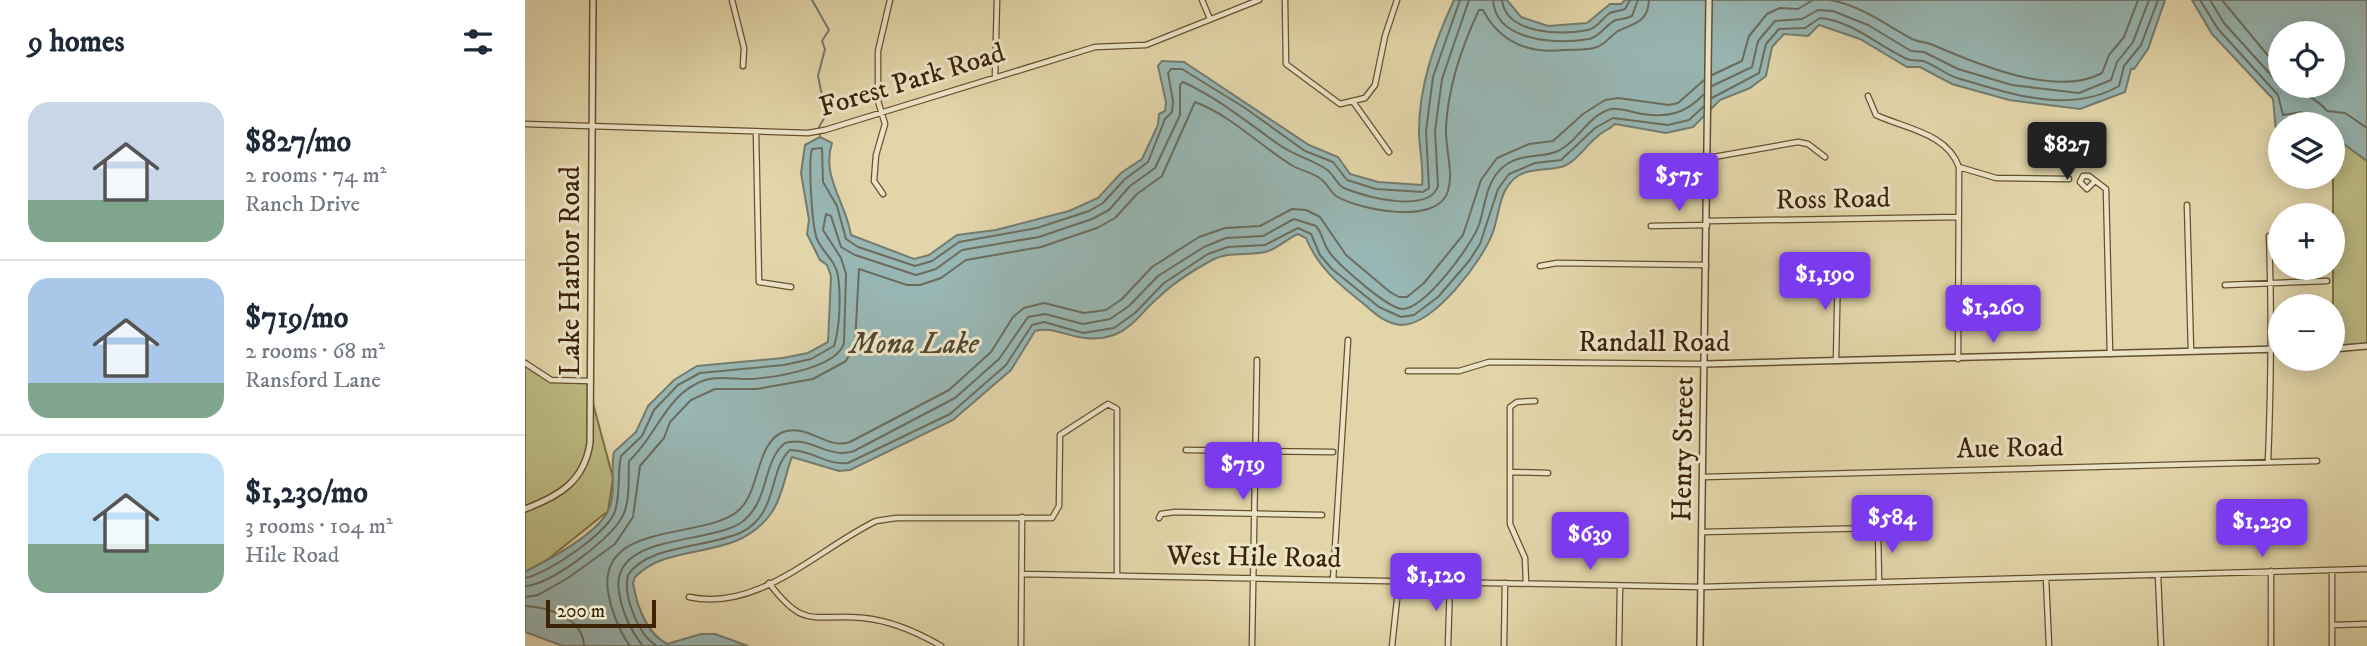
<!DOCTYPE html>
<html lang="en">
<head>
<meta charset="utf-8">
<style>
  :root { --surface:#fff; --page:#f2f2f3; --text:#1f2937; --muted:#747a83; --line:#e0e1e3; --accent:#7c3aed }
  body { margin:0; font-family:"IM FELL DW Pica",serif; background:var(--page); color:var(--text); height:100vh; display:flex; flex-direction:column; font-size:26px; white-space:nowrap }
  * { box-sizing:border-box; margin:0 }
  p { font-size:23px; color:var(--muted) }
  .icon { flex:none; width:38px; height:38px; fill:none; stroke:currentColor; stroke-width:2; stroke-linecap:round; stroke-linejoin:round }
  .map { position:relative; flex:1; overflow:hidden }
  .drawer { display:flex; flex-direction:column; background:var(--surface); width:525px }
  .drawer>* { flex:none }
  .controls { position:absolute; left:1743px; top:21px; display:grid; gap:14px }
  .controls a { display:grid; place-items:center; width:77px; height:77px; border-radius:50%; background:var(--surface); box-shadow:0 4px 18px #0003; font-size:35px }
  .scale { position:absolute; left:21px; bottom:18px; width:110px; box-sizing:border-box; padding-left:7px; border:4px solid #3d2407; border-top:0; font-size:19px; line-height:24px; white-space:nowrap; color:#3d2407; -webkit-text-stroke:5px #ece4c7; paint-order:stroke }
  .price { position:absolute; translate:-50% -60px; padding:0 16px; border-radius:7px; background:var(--accent); color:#fff; font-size:23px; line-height:46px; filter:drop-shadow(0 2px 4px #0008) }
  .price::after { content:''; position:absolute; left:50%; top:42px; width:21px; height:16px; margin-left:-10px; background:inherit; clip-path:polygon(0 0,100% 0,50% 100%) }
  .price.current { background:#222; color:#fff }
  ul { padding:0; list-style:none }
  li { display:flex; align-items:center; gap:21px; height:175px; padding:0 28px }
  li+li { border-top:2px solid var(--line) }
  li span { display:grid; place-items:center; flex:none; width:196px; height:140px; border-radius:21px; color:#555 }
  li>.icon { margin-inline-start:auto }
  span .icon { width:84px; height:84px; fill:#fffc; stroke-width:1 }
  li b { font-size:30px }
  h2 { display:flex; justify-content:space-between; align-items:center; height:84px; padding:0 28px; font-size:30px }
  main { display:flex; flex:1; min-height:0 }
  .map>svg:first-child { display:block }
  .green { fill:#bcbb82; stroke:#7c7044; stroke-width:2 }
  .water { fill:#98b6b3; stroke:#747c6e; stroke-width:2; fill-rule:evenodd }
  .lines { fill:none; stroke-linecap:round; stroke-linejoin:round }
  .shore { stroke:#6a6d5d; stroke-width:2 }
  .stream { stroke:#747c6e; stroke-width:2 }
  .minor-casing { stroke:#665030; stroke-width:7 }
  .tertiary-casing { stroke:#665030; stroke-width:8 }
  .minor { stroke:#ece4c7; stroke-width:4.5 }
  .tertiary { stroke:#ece4c7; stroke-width:5 }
  .labels { text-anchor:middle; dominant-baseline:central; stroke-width:6; stroke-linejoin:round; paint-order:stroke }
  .street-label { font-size:28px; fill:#3d2407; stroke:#ece4c7 }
  .water-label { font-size:30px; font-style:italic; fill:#544832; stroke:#ece4c7 }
</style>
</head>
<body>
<main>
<section class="drawer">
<h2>9 homes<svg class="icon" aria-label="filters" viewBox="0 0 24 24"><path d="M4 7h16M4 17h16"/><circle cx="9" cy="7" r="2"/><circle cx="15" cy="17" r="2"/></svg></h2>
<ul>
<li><span style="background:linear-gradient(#c9d6e8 70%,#7fa58c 0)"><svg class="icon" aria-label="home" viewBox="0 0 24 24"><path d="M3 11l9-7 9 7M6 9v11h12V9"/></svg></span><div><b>$827/mo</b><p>2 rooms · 74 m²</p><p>Ranch Drive</p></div></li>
<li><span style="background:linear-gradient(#a9c7e8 75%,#7fa58c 0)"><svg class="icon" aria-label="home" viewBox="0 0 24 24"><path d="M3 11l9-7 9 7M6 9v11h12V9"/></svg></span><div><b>$719/mo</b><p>2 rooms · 68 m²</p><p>Ransford Lane</p></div></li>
<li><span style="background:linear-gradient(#bfe0f5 65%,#7fa58c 0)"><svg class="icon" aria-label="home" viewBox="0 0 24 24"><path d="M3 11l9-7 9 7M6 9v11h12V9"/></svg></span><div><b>$1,230/mo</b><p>3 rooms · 104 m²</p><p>Hile Road</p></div></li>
</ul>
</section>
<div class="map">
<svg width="1842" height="646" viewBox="0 0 1842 646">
  <rect width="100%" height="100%" fill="#e2d5a9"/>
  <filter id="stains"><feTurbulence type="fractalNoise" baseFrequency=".00286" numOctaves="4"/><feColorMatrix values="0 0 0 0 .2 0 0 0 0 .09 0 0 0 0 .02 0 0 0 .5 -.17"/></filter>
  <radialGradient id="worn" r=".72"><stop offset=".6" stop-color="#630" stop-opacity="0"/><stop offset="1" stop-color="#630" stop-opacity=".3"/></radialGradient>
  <path class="green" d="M1808 136 1842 161V347L1808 349Z
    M0 361 26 380 62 381 88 478 83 511 22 560 0 572Z"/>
  <path class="water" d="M929 0H982L996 17 1023 26 1062 23 1085 4H1096L1100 0H1640L1623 49 1609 69H1606L1600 92 1555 109 1484 100 1427 84 1395 67H1382L1335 39 1294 25 1283 36 1259 34 1247 47 1241 76 1225 88 1195 100 1168 127 1141 133 1090 124C1085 129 1078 131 1073 136 1061 145 1051 163 1036 167 1020 171 998 167 986 182 974 195 974 215 968 232 958 260 910 324 877 325 863 325 850 314 840 305 815 285 793 268 781 238L773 234C761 239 753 249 740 252 722 256 704 251 687 260 669 270 648 283 634 297 618 310 609 327 589 335 554 347 532 324 510 331L486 370 428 420 325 470 314 471 267 457C260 474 258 496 247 512 211 564 148 539 110 577L108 583C112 606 120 632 142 644L176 634H190L223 646H38L0 632V572C23 560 71 535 83 511 92 493 85 471 89 452L111 432 123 406 149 380 172 366 258 358 283 353 303 342 306 276 302 265 295 260 282 234 284 220 276 173 280 145 295 137 307 143C296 177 321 202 326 235L389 259 404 255 432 235 471 230 544 211 573 198 596 173 617 159 633 125 634 114 640 111 641 102 633 66 637 61 659 62 784 145 813 157 825 174 853 182 897 185C899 167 894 149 894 131 894 85 910 41 929 0Z
    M1667 0H1842V161L1808 136V124H1779L1775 118 1765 124H1755V174L1748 99 1687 34ZM1755 33H1808V86H1755Z"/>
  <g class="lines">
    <path class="shore" d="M968 0C971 43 1034 44 1064 39 1076 36 1081 24 1091 20 1097 19 1101 19 1107 16L1113 0
      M977 0C981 35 1037 35 1063 30 1073 28 1077 18 1085 13 1089 11 1095 11 1100 9L1105 0
      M1305 0C1335 5 1361 25 1387 39 1393 42 1401 42 1408 45 1452 64 1531 98 1577 73L1584 55 1599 37 1613 0
      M1675 0 1693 29 1753 95 1758 115 1777 112 1785 124
      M1685 0 1699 23 1755 85
      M1697 0 1755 70
      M1187 75 1217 61 1224 36 1242 14 1255 8 1273 9 1288 0
      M1187 86 1227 67 1233 41 1250 21 1277 19 1293 10 1308 11 1343 25 1386 51 1399 52 1433 69 1487 85 1554 93 1586 80 1592 62 1608 42 1624 0
      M1770 86C1774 94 1792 97 1802 111L1820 113 1842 128
      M1187 98 1234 73 1241 44 1254 29 1280 28 1295 18C1328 21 1353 46 1382 59 1387 61 1393 60 1398 61 1410 65 1420 74 1432 78 1483 93 1544 115 1594 86L1599 66 1616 45 1633 0
      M0 578C21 575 84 532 90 511 96 492 92 474 96 456L117 436 129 410 153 385 175 373 259 365 286 359 309 346C315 327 316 295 313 276 311 261 298 253 292 239 287 227 283 162 287 149L297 148 298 182 312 206 321 239 333 247 390 266 407 261 434 242 512 228 564 211 578 203 600 179 623 162 640 119 647 112 648 101 643 73 646 69H657L720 108 780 151 808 162 822 180 851 189 898 192 904 188 901 131 908 77 935 0
      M0 586C25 585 83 541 96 519 106 503 103 479 104 461 132 436 141 393 180 380 196 375 212 380 228 379 251 377 312 368 319 343L321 274 316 258 298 230 301 214 306 216 316 247 330 255 391 275 411 269 437 250 514 237 567 219 584 210 605 186 630 168 655 115V85L658 82C693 98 722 122 753 144 768 155 786 159 801 169 809 174 811 184 819 188 840 197 904 214 913 186L910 131 917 79 944 0
      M0 597 13 595 43 578 90 544 108 517 115 466 139 438 145 422 166 400 190 389H232L288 379 321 361 330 344 334 269 382 285H395L416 278 441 260 516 247 572 228 590 218 612 194 637 176 670 102C707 116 735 146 768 166 777 171 790 173 797 180 803 185 805 191 811 196 834 210 913 226 923 191 929 171 920 149 921 128 923 86 936 48 954 10H958C975 43 1005 54 1039 50 1050 49 1061 51 1072 47 1081 44 1085 36 1093 31 1109 23 1123 23 1124 0
      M0 606C24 607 58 618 59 646
      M105 646C94 631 86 610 83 592 72 519 184 541 215 509 235 490 231 443 258 432 282 423 302 450 325 442L424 390 466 352 488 317 499 308 519 303 559 313 581 310 597 299 627 267 674 237 700 228 735 226 767 209 781 210 795 217 821 255 865 292 874 297H882L899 283 938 235 956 180 972 158 1004 144 1028 141 1058 114 1080 100 1093 98 1144 105 1153 103 1179 80
      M118 646C106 631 97 611 94 592 84 533 185 545 217 522 245 501 237 461 260 443 284 435 304 460 329 451L430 398 474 359 503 317 520 314 558 324 585 319 604 306 633 276 679 247 701 238 738 236 769 219 791 226C797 233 798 242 803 250 810 262 862 308 877 309 900 309 946 246 954 225 960 207 961 181 978 167 996 152 1016 159 1033 151 1053 142 1063 115 1086 109 1096 107 1108 113 1118 114 1143 118 1161 113 1178 95
      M132 646C113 635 98 596 103 575 123 544 185 548 217 532 254 513 243 470 265 450 285 449 302 466 323 463L425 414 481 365 507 325 519 322 558 333 589 328 610 313 639 283 683 254 703 247 740 245 773 228 786 234 795 255 807 269 854 307 876 317 889 315 913 297 944 261 955 244 973 189 984 174 1010 163 1036 160 1070 128 1088 118 1143 125 1164 120 1178 107"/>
    <path class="stream" d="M287 0 304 30 297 41 300 49 293 76 301 115 294 127 295 137"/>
    <g class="minor-casing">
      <path id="minor" d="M207 0 219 48 218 66
        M677 0 685 19
        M760 0 761 64 815 104 840 98 850 85 860 36 872 0
        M470 77 472 0
        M1343 96 1351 115C1381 129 1422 133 1434 167L1471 178 1544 179
        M829 103 864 152
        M0 124 283 133 300 130 570 47 621 45 734 0
        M231 132 234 282 266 287
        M1183 158 1273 142 1283 144 1300 157
        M1569 182 1562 189 1555 182 1558 176H1564L1581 189 1585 354
        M358 194 349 181 351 155 360 124 353 101V51L365 0
        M1662 205 1666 351
        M1183 221 1433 217
        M1126 226 1182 225
        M1015 266 1032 263 1181 265
        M1700 285 1802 281
        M1433 359 1434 167
        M1311 361 1313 263
        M0 363 26 380 65 381
        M883 371H934L964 362 1180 364
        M661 450 808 452
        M1743 462C1746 387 1747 312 1744 236
        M985 472 1023 473
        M1179 477 1792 461
        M634 518 636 514 650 512 797 515
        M1178 532 1353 528 1354 582
        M1807 570V646
        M497 574 1176 587 1842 569
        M1633 575 1636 646
        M1521 578 1524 646
        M808 580 823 340
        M244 583C280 631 288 613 339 618 367 621 392 632 416 646
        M1001 583 1000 558 985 524V407L992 402 1010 401
        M164 597C234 612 293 549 351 521L371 518H527L534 506 535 435 583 404 592 409V576
        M1808 625 1842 624
        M496 646 497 517
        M727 646 732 360
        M867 646 874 581
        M923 646 925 581
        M979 646 980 583
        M1094 646 1095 586
        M1746 646V571"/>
    </g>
    <g class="tertiary-casing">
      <path id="tertiary" d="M1808 349 1842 346
        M1181 364 1755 349
        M0 509C34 496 59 482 65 443L68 0
        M1175 646 1184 0"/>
    </g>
    <use href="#minor" class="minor"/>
    <use href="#tertiary" class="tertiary"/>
  </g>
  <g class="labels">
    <g class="street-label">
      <text transform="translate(387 80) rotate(-17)">Forest Park Road</text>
      <text transform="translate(1308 199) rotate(-1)">Ross Road</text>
      <text transform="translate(45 271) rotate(-90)">Lake Harbor Road</text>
      <text x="1129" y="342">Randall Road</text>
      <text transform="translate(1485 448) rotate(-1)">Aue Road</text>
      <text transform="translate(1158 449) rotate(-89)">Henry Street</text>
      <text transform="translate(729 557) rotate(1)">West Hile Road</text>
    </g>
    <g class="water-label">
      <text x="389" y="344">Mona Lake</text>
    </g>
  </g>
  <rect width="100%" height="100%" filter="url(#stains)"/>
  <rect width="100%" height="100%" fill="url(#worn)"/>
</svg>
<div class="controls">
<a><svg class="icon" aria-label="locate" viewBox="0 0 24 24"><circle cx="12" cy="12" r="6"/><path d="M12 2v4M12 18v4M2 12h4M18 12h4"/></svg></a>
<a><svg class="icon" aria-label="layers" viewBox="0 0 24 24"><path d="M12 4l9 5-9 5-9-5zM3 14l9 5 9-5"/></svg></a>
<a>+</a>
<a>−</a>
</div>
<div class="scale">200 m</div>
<b class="price current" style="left:1542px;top:182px">$827</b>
<b class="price" style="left:1154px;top:213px">$575</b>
<b class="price" style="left:1300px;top:312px">$1,190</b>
<b class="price" style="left:1468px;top:345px">$1,260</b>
<b class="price" style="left:718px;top:502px">$719</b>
<b class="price" style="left:1367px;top:555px">$584</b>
<b class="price" style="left:1737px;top:559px">$1,230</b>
<b class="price" style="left:1065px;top:572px">$639</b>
<b class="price" style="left:911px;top:613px">$1,120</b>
</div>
</main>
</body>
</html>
